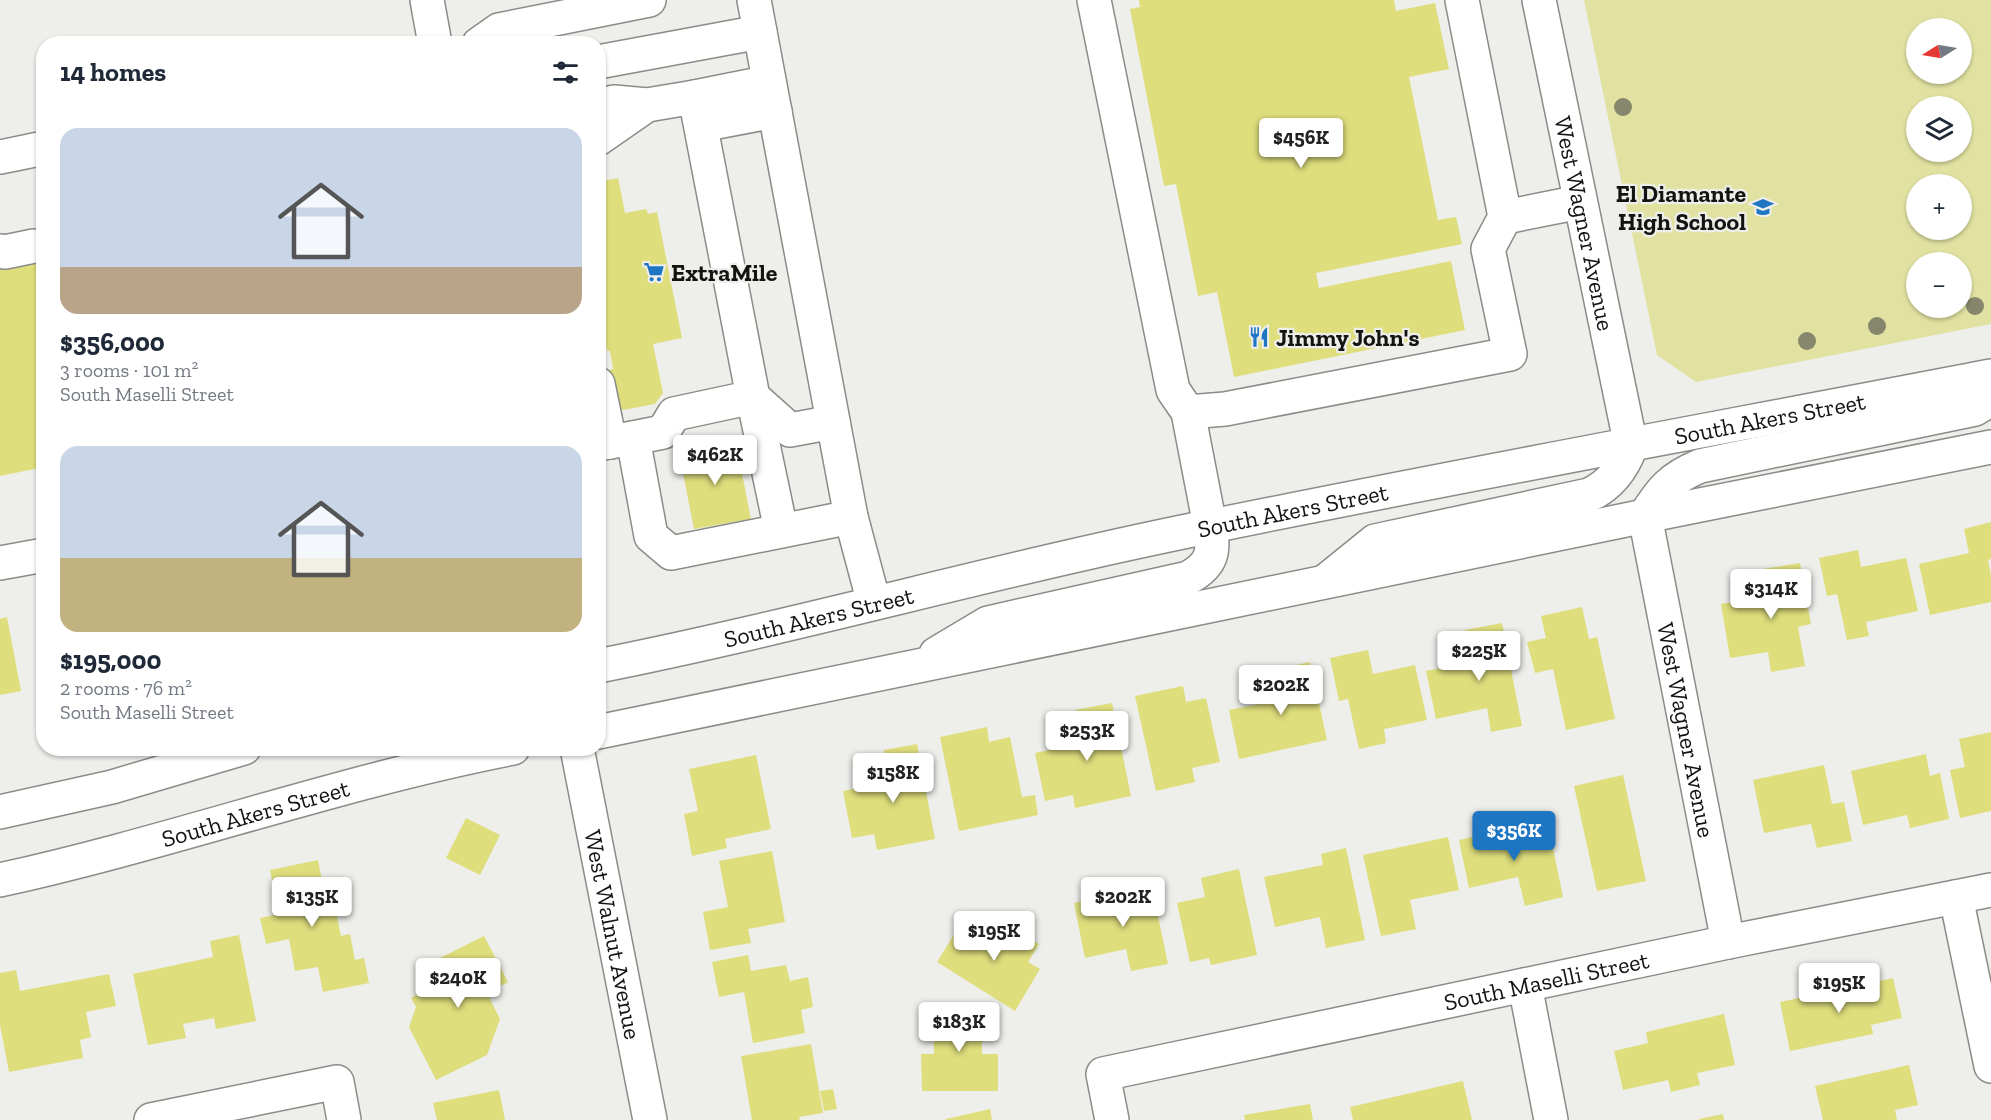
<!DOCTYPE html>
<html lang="en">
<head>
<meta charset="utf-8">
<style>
  :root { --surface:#fff; --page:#f6f6f7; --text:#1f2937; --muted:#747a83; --accent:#1e75c2 }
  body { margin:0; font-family:"Zilla Slab",serif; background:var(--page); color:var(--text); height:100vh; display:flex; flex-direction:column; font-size:22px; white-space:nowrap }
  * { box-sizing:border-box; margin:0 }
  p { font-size:20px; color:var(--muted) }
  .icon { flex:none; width:33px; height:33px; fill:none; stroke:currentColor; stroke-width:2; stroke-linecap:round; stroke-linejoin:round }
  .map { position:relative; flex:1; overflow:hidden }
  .side { position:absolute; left:36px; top:36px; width:570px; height:720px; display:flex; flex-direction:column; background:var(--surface); border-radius:24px; box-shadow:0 2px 4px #0004 }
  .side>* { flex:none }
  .needle { width:39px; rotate:259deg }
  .fabs { position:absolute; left:1906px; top:18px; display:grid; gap:12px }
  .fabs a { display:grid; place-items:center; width:66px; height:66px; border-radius:50%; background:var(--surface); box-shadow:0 2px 4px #0004; font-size:30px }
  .price { position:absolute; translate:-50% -51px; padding:0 14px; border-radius:6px; background:#fff; color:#222; font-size:20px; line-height:39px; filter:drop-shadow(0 2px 3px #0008) }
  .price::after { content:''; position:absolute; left:50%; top:36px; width:18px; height:14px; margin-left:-9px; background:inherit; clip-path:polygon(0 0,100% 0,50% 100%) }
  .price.active { background:var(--accent); color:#fff }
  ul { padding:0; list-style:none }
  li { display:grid; align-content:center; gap:12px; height:318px; padding:0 24px }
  li span { display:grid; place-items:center; height:186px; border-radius:18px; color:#555 }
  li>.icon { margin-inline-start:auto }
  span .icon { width:108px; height:108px; fill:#fffc; stroke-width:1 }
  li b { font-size:26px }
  h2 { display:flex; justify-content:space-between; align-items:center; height:72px; padding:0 24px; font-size:26px }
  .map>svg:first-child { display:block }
  .green { fill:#e1e2a1; fill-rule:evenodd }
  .building { fill:#dede7d }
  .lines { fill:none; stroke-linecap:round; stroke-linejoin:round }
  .minor-casing { stroke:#8b8b88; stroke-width:36 }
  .major-casing { stroke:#8b8b88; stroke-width:36 }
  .minor { stroke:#fff; stroke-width:33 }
  .major { stroke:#fff; stroke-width:33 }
  .tree { fill:#86866d }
  .labels { text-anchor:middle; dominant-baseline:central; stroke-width:4.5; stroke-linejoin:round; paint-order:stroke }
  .poi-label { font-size:24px; font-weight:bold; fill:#131311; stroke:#eeeeeb; text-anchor:start }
  .street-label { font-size:24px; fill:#131311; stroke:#eeeeeb }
</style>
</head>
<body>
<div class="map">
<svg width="1991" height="1120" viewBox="0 0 1991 1120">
  <rect width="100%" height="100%" fill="#eeeeeb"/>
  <path class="green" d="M1584 0H1991V324L1696 382 1657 355ZM1917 28H1962V74H1917ZM1917 106H1962V152H1917ZM1917 184H1962V230H1917ZM1917 262H1962V308H1917Z"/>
  <path class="building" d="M1139 0H1394L1396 11 1435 3 1449 69 1409 77 1438 220 1456 217 1462 244 1316 273 1319 288 1451 261 1465 330 1234 377 1217 292 1198 296 1176 184 1164 186 1130 9 1140 7Z
    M618 178 625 213 646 209 648 214 657 212 682 338 653 344 663 393 655 404 623 410 612 403 606 371 613 369 610 351H607L598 308V182Z
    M44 227V467L0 476V268L40 260 34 229Z
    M736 443 751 519 694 529 679 453Z
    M1991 522V559L1988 560 1991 576V602L1930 615 1919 564 1969 553 1964 529Z
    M1858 550 1861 567 1906 558 1918 611 1866 622 1869 636 1847 640 1837 594 1827 596 1819 558Z
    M1800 563 1811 624 1798 627 1805 666 1771 672 1768 652 1730 658 1721 604 1767 596 1762 569Z
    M1582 607 1589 639 1597 637 1615 719 1566 730 1553 669 1535 673 1527 642 1546 638 1541 616Z
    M7 617 21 691 0 695V619Z
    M1502 623 1522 726 1491 732 1487 708 1436 719 1426 671 1472 662 1465 630Z
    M1368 650 1373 674 1415 665 1427 720 1384 729 1386 743 1359 749 1348 699 1339 701 1330 658Z
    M1310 662 1327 740 1239 759 1229 710 1279 700 1273 670Z
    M1183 686 1186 702 1206 698 1220 762 1192 768 1195 782 1156 791 1135 696Z
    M1112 703 1131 796 1075 808 1073 795 1045 801 1035 753 1081 743 1075 710Z
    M987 727 989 742 1010 737 1022 797 1035 795 1038 815 959 831 940 737Z
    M1991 732V811L1960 818 1950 770 1965 767 1959 739Z
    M917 744 935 839 877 850 874 834 852 838 843 791 890 782 884 750Z
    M1926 754 1930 776 1940 773 1949 819 1910 828 1907 815 1863 825 1851 771Z
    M756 755 771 829 725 839 727 848 692 856 684 814 698 811 689 769Z
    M1824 765 1832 804 1844 802 1852 841 1817 848 1811 824 1764 833 1753 780Z
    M1623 775 1646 881 1597 891 1574 786Z
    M466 818 500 835 480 875 446 858Z
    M1529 824 1532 838 1550 834 1563 897 1525 906 1518 877 1469 888 1459 840Z
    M1448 837 1459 890 1410 900 1416 929 1381 936 1363 855Z
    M1346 848 1365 940 1326 948 1320 917 1275 927 1264 877 1323 865 1321 854Z
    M772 851 785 922 748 929 751 943 710 950 703 912 728 907 719 861Z
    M318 860 326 903 334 902 341 936 350 934 355 960 364 958 369 983 323 992 318 967 295 971 289 939 266 944 260 918 279 914 270 870Z
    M1239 869 1257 955 1211 965 1209 958 1190 962 1177 903 1205 897 1201 878Z
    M1152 887 1168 964 1131 971 1126 949 1085 958 1074 903Z
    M993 916 1039 944 1028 962 1040 969 1015 1011 937 962 958 928 978 941Z
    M239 935 256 1021 216 1029 214 1018 183 1024 186 1038 148 1045 133 974 213 957 210 941Z
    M484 936 508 982 487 993 500 1019 487 1055 436 1080 409 1027 416 1007 411 998 420 993 425 974 441 966 438 959Z
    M748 955 751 971 786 965 790 981 808 977 813 1007 801 1010 805 1033 753 1043 744 992 719 997 712 962Z
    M16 970 20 991 109 974 116 1006 86 1012 91 1037 80 1040 83 1058 9 1072 0 1025V973Z
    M1893 978 1902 1018 1871 1025 1873 1034 1790 1051 1780 1002Z
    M933 1004H981L982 1054H998V1091H922L921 1054H934Z
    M1724 1014 1735 1065 1697 1073 1700 1085 1671 1092 1668 1080 1623 1090 1614 1051 1648 1043 1646 1032Z
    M811 1044 823 1113 799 1117 800 1120H752L741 1056Z
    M1909 1065 1918 1105 1895 1110 1897 1120H1823L1815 1086Z
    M1463 1081 1472 1120H1353L1350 1107Z
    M833 1089 837 1109 824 1111 820 1091Z
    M499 1090 505 1120H437L433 1103Z
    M1310 1104 1313 1120H1245L1244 1115Z
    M990 1109 992 1120H946V1119Z
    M1723 1114 1724 1120H1699V1119Z"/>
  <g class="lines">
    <g class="minor-casing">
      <g id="minor">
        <path d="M754 0 851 517 874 603"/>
        <path d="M1094 0 1173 390 1188 412 1210 526"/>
        <path id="s1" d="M1539 0 1631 446"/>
        <path d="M479 44 499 30 649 0"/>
        <path d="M598 62 760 32"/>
        <path d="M695 97 769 82"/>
        <path d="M598 106 614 102 647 105 695 97 753 397 790 430 833 422"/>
        <path d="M701 125 775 111"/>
        <path d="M598 139 647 105"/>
        <path d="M0 157 44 148"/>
        <path d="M1505 217 1580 202"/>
        <path d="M0 251 5 252 34 246"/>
        <path d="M598 384 610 442"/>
        <path d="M1188 412 1225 409 1510 354 1488 249 1505 217 1462 0"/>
        <path d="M633 438 663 432 674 414 753 397 781 530"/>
        <path d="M598 444 633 438 651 536 671 553 851 517"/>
        <path id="s2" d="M1645 516 1728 942"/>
        <path d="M0 563 44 555"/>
        <path id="s3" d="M577 748 650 1120"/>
        <path d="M1956 897 1991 1066"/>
        <path d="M1525 985 1551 1120"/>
        <path d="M151 1120 337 1082 344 1120"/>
        <path id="s4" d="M1112 1120 1103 1074 1728 942 1991 890"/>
      </g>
    </g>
    <g class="major-casing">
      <g id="major">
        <path d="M427 0 435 44"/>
        <path d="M1645 516C1661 490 1671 478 1700 466L1975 409 1991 399"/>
        <path d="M1328 579 1375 541 1589 495C1611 485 1623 468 1631 446"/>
        <path d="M936 654 988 623 1188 578C1212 565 1215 552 1210 526"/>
        <path id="s5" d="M598 666C804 625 1006 567 1212 526 1471 473 1731 426 1991 376"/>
        <path d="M598 732 1645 516 1991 447"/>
        <path d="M0 812 112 787 244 748"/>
        <path id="s6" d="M0 880C173 842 338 782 513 748"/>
      </g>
    </g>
    <use href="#minor" class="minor"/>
    <use href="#major" class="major"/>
  </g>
  <g class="tree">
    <circle cx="1623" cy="107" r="9"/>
    <circle cx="1975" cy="306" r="9"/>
    <circle cx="1877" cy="326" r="9"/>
    <circle cx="1807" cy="341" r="9"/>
  </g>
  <defs>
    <g id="school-bare" transform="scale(1.62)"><path d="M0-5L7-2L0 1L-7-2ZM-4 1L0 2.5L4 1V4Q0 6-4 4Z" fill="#1e75c2" stroke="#eeeeeb" stroke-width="2.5" paint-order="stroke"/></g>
    <g id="supermarket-bare" transform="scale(1.62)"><path d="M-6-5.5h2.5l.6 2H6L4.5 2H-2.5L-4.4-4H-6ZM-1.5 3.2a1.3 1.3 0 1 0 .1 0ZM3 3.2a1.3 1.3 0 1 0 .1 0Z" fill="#1e75c2" stroke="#eeeeeb" stroke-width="2.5" paint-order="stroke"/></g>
    <g id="restaurant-bare" transform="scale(1.62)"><path d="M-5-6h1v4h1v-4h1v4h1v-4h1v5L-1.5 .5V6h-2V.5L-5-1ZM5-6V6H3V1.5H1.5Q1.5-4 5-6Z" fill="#1e75c2" stroke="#eeeeeb" stroke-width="2.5" paint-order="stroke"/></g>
  </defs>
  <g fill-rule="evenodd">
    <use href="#school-bare" x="1763" y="207"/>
    <use href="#supermarket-bare" x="654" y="272"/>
    <use href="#restaurant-bare" x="1259" y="337"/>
  </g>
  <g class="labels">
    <g class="poi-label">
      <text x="1746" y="193" text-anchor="end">El Diamante<tspan x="1746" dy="28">High School</tspan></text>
      <text x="671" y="272">ExtraMile</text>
      <text x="1276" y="337">Jimmy John's</text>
    </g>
    <g class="street-label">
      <text stroke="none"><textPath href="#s1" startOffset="228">West Wagner Avenue</textPath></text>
      <text stroke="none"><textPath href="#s5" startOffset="1198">South Akers Street</textPath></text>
      <text stroke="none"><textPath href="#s5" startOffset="712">South Akers Street</textPath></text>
      <text stroke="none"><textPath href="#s5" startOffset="226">South Akers Street</textPath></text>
      <text stroke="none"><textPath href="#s2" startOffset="218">West Wagner Avenue</textPath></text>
      <text stroke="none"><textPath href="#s6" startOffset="264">South Akers Street</textPath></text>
      <text stroke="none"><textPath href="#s3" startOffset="190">West Walnut Avenue</textPath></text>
      <text stroke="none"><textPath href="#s4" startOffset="500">South Maselli Street</textPath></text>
    </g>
  </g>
</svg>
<div class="fabs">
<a><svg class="needle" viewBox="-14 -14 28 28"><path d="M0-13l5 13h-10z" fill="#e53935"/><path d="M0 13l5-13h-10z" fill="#747a83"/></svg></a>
<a><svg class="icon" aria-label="layers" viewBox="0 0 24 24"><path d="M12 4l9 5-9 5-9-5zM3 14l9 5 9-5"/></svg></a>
<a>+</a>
<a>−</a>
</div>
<b class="price" style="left:1301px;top:169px">$456K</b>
<b class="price" style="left:715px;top:486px">$462K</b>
<b class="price" style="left:1771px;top:620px">$314K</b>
<b class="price" style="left:1479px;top:682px">$225K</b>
<b class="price" style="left:1281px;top:716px">$202K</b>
<b class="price" style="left:1087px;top:762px">$253K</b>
<b class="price" style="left:893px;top:804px">$158K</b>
<b class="price active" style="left:1514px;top:862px">$356K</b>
<b class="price" style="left:312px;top:928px">$135K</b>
<b class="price" style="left:1123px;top:928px">$202K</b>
<b class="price" style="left:994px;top:962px">$195K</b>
<b class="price" style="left:458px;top:1009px">$240K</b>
<b class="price" style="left:1839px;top:1014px">$195K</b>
<b class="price" style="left:959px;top:1053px">$183K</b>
<section class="side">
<h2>14 homes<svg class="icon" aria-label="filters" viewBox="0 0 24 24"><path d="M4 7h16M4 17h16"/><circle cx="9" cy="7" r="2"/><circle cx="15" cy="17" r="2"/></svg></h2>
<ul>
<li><span style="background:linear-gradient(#c9d6e8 75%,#b9a48a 0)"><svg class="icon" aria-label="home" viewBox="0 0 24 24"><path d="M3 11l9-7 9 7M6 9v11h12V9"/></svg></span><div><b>$356,000</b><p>3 rooms · 101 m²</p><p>South Maselli Street</p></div></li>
<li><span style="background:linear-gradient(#c9d6e8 60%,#c2b280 0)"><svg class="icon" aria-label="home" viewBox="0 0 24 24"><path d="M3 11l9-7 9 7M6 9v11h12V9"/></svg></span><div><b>$195,000</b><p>2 rooms · 76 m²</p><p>South Maselli Street</p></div></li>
</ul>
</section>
</div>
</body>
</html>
